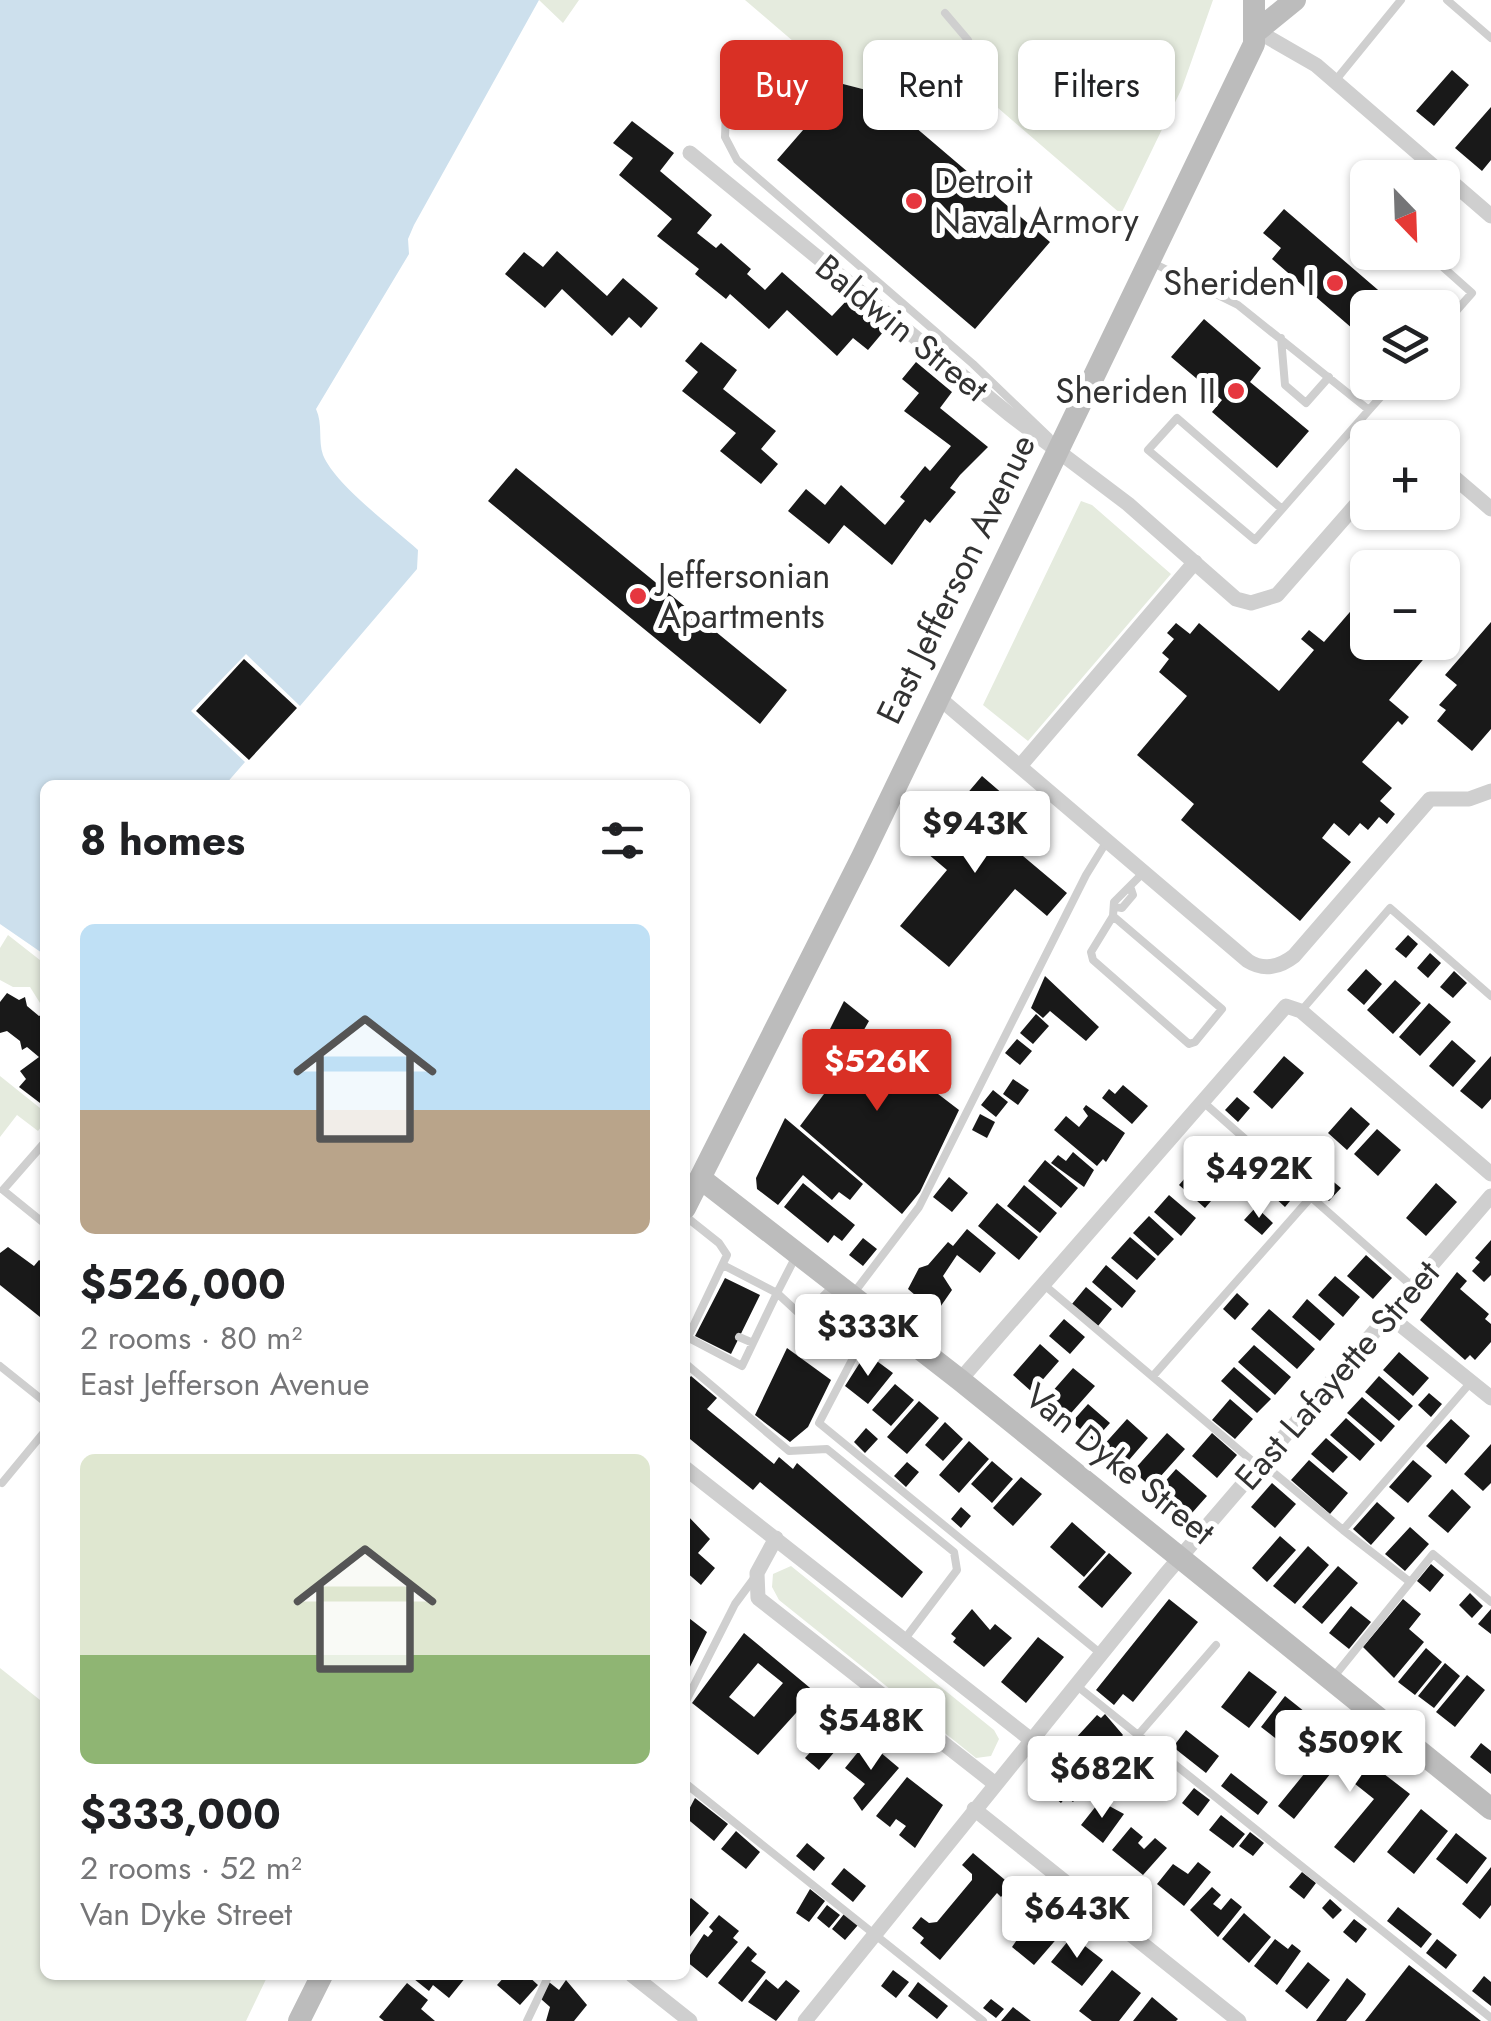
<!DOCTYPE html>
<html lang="en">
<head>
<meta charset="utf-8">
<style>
  :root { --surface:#fff; --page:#f2f2f2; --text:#202124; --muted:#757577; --accent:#d93025 }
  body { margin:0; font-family:Jost,sans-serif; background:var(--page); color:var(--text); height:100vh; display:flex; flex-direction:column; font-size:38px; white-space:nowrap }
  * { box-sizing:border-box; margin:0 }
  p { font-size:32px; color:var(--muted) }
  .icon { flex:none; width:55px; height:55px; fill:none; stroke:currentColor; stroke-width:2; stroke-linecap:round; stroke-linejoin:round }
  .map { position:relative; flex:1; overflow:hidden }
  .drawer { position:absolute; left:40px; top:780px; width:650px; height:1200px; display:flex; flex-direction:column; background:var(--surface); border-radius:15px; box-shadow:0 2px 8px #0004 }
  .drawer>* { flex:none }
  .guide { position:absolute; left:720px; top:40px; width:620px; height:90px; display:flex; gap:20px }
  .needle { width:65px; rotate:157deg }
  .controls { position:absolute; left:1350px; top:160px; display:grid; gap:20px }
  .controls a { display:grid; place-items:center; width:110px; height:110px; border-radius:15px; background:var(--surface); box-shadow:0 2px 8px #0004; font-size:50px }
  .price { position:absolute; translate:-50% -85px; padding:0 22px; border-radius:10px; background:#fff; color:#222; font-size:32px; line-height:65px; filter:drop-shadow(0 2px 5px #0008) }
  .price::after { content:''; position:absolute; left:50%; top:60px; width:30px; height:22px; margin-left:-15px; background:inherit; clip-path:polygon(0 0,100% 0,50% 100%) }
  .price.on { background:var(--accent); color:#fff }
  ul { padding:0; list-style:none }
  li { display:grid; align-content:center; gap:20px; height:530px; padding:0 40px }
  li span { display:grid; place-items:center; height:310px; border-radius:15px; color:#555 }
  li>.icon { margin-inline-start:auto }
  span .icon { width:180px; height:180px; fill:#fffc; stroke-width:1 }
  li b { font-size:42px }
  h2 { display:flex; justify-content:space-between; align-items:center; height:120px; padding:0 40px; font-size:42px }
  .tag { padding:0 35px; border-radius:15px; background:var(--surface); box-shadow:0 2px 8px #0004; font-size:35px; line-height:90px }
  .tag.on { background:var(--accent); color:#fff }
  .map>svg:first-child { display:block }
  .green { fill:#e5ebde }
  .water { fill:#cde0ed }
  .building { fill:#191919; fill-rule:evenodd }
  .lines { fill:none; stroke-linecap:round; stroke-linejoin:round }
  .lane { stroke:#cfcfcf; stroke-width:8 }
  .street { stroke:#cfcfcf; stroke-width:15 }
  .secondary { stroke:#bcbcbc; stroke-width:22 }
  .poi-dot { fill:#e6373f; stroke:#fff; stroke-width:4 }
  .labels { text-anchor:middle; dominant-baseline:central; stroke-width:10; stroke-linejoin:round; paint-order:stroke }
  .poi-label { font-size:35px; fill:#323232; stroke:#fff; text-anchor:start }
  .street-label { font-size:35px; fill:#323232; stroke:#fff }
</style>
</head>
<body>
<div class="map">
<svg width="1491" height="2021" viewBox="0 0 1491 2021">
  <rect width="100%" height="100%" fill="#fff"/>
  <path class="green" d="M539 0H579L563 23Z
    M745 0H1213L1182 88 1121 214 946 63 900 115 874 92 843 84Z
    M1081 501 1092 505 1171 574 1028 741 983 705Z
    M8 935 45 964V1002L40 1003 30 987H13L0 980V948Z
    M0 1076 45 1112V1122L38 1131 17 1115 0 1137Z
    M791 1566 994 1730 999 1739 991 1756 976 1758 779 1600 772 1587 773 1574Z
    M0 1668 45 1704V1975H268L246 2021H0Z"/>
  <path class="water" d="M0 0H539L414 225 408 239 409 254 316 409C323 424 318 441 323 455 336 486 392 526 418 550L417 569 300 706 246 654 191 711 245 762 225 785H45V955L0 924Z"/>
  <path class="building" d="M1452 70 1469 85 1434 126 1416 111Z
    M843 84 874 92 1050 242 975 329 777 160Z
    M1491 107V160L1482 171 1455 148Z
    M632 121 674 153 660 171 712 215 697 233 716 248 721 243 751 269 747 274 765 290 782 272 832 316 848 299 884 331 868 350 853 338 837 356 787 310 769 329 730 294 726 299 695 274 699 269 657 236 672 219 619 175 633 158 613 143Z
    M1284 209 1399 308H1368V342L1272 259 1281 248 1263 233Z
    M557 251 607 296 623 278 658 308 641 328 629 317 612 336 562 289 545 308 505 274 524 252 543 267Z
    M1204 319 1261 368 1250 382 1309 431 1277 468 1212 412 1222 400 1171 357Z
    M701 342 737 370 723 389 776 431 761 449 778 464 761 484 720 451 736 433 682 391 698 372 685 361Z
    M916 362 952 392 940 408 988 447 960 475 950 488 956 492 930 523 925 519 892 565 844 525 829 544 788 511 806 489 825 505 841 485 885 525 905 501 900 497 925 466 930 471 951 446 904 411 919 393 902 379Z
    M516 468 787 690 760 724 488 501Z
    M1368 591V642H1427L1433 648 1389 700 1409 717 1402 725 1398 721 1362 762 1392 788 1380 801 1395 814 1387 824 1379 817 1368 830 1360 823 1349 836 1334 823 1322 838 1351 862 1300 921 1181 820 1194 804 1137 755 1187 696 1159 672 1169 659 1162 653 1174 639 1167 633 1176 623 1190 634 1199 623 1279 691 1314 650 1301 639 1309 630 1324 642Z
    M1491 622V729L1472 751 1437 721 1446 710 1439 705 1457 685 1445 675Z
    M244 659 297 708 249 760 196 711Z
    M982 776 1004 795 1001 814 991 825 1007 838 1013 831 1032 846 1023 856 1067 893 1047 916 1015 889 949 967 900 926 947 870 921 848Z
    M1408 935 1418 944 1406 958 1395 949Z
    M1430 953 1441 963 1428 978 1417 968Z
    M1366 969 1382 984 1364 1005 1347 990Z
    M1454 971 1467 983 1453 998 1440 987Z
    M1045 976 1099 1027 1086 1041 1050 1011 1043 1018 1031 1008Z
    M1395 980 1421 1003 1393 1034 1367 1010Z
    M7 993 19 1000 25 997 27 1006 39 1016 45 1013V1097L40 1103 19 1087 26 1079 20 1071 39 1057 27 1047 22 1050 20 1041 7 1031 0 1033V1002Z
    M844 1001 869 1021 861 1035 959 1110 920 1192 902 1214 800 1126 830 1086 825 1081 831 1073 814 1061Z
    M1429 1003 1451 1022 1420 1056 1399 1037Z
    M1036 1014 1049 1026 1033 1044 1020 1033Z
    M1017 1039 1032 1051 1020 1065 1005 1053Z
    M1452 1040 1476 1061 1453 1087 1429 1066Z
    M1284 1056 1304 1073 1272 1109 1253 1092Z
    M1491 1056V1099L1482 1109 1460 1091Z
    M1013 1079 1029 1090 1018 1105 1003 1094Z
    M1123 1085 1148 1106 1132 1124 1102 1098 1109 1089 1115 1094Z
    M993 1090 1008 1102 996 1117 981 1105Z
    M1237 1097 1250 1108 1238 1122 1225 1110Z
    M1086 1105 1125 1133 1106 1162 1103 1159 1097 1166 1054 1130 1066 1116 1079 1127 1088 1116 1083 1109Z
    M1351 1107 1370 1124 1347 1150 1328 1133Z
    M980 1114 995 1122 987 1138 972 1130Z
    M785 1118 863 1184 850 1200 839 1192 832 1200 803 1175 778 1205 757 1189 756 1178Z
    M1377 1129 1401 1150 1378 1176 1354 1154Z
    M1224 1136 1258 1165 1241 1184 1207 1154Z
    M1073 1152 1094 1170 1084 1187 1051 1163 1058 1155 1066 1161Z
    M1045 1160 1078 1188 1061 1208 1028 1181Z
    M1314 1161 1328 1173 1316 1187 1302 1175Z
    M1198 1163 1224 1186 1205 1208 1179 1185Z
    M949 1177 968 1193 952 1212 933 1197Z
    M1329 1178 1341 1188 1329 1201 1318 1191Z
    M803 1183 855 1225 842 1241 834 1235 828 1243 784 1207Z
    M1436 1183 1457 1202 1426 1236 1406 1218Z
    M1283 1184 1295 1195 1285 1207 1272 1195Z
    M1024 1185 1057 1213 1040 1233 1007 1206Z
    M1169 1195 1196 1218 1181 1236 1154 1212Z
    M997 1203 1038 1237 1019 1260 978 1226Z
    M1256 1207 1273 1223 1262 1235 1244 1220Z
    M1149 1216 1174 1239 1158 1256 1133 1233Z
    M967 1229 996 1253 980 1273 957 1255 943 1276 952 1290 936 1313 908 1289 919 1268 928 1265 948 1242 953 1246Z
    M1130 1237 1156 1259 1137 1280 1111 1258Z
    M863 1238 877 1249 863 1266 849 1255Z
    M1491 1240V1275L1484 1282 1472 1271 1480 1262 1475 1258Z
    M8 1247 34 1266 39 1260 45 1264V1321L0 1285V1253Z
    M1366 1255 1392 1278 1373 1299 1347 1276Z
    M1106 1265 1136 1291 1122 1308 1092 1282Z
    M1457 1272 1467 1281 1460 1289 1489 1314 1485 1319 1491 1324V1342L1475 1360 1470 1355 1465 1360 1420 1320Z
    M1335 1276 1360 1297 1343 1317 1318 1295Z
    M725 1278 760 1295 731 1354 695 1336Z
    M1086 1287 1112 1309 1098 1326 1072 1304Z
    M1237 1293 1249 1304 1235 1320 1223 1309Z
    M1307 1299 1335 1324 1320 1341 1292 1317Z
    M1269 1309 1315 1349 1297 1369 1251 1329Z
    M1064 1319 1085 1337 1070 1354 1049 1336Z
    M1040 1344 1059 1361 1032 1392 1013 1375Z
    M1254 1345 1291 1377 1275 1395 1238 1362Z
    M787 1348 831 1380 808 1427 790 1442 755 1415Z
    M1399 1352 1429 1378 1413 1396 1383 1370Z
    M866 1353 893 1373 868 1404 845 1386Z
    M1234 1367 1271 1399 1257 1413 1221 1381Z
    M1073 1368 1095 1386 1064 1421 1043 1402Z
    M691 1376 717 1398 707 1409 774 1464 779 1457 793 1469 797 1463 923 1572 902 1598 760 1482 753 1490 685 1435V1383Z
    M1379 1376 1413 1406 1399 1421 1365 1392Z
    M895 1384 914 1400 891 1426 872 1410Z
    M1429 1393 1442 1404 1431 1417 1418 1405Z
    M1362 1397 1395 1426 1381 1442 1347 1413Z
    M1230 1399 1253 1419 1235 1439 1212 1420Z
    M919 1401 939 1418 907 1454 887 1437Z
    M1088 1404 1110 1423 1094 1441 1072 1422Z
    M1346 1418 1375 1444 1360 1461 1330 1435Z
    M1127 1419 1148 1438 1123 1467 1101 1448Z
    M1451 1419 1470 1436 1446 1464 1426 1446Z
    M945 1422 963 1439 943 1461 925 1445Z
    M866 1428 878 1439 865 1453 854 1442Z
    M1167 1433 1185 1449 1151 1487 1133 1471Z
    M1212 1433 1237 1455 1217 1478 1192 1456Z
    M1326 1438 1348 1457 1333 1473 1311 1454Z
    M969 1441 989 1459 959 1493 939 1475Z
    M1491 1444V1483L1483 1491 1464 1474Z
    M1309 1460 1348 1493 1330 1514 1291 1480Z
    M1413 1460 1432 1476 1408 1503 1389 1487Z
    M992 1461 1013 1479 992 1503 971 1484Z
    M907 1462 919 1472 906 1487 894 1476Z
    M1176 1469 1207 1496 1184 1522 1153 1495Z
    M1021 1477 1042 1494 1013 1526 993 1508Z
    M1272 1483 1296 1504 1275 1528 1251 1507Z
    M1452 1489 1471 1507 1448 1533 1428 1516Z
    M1377 1502 1395 1518 1371 1545 1353 1529Z
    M961 1507 971 1516 961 1528 951 1519Z
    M685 1513 710 1539 698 1553 715 1568 701 1585 685 1571Z
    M1072 1522 1106 1552 1084 1577 1050 1547Z
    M1410 1527 1429 1544 1405 1571 1385 1554Z
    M1280 1536 1296 1550 1267 1582 1252 1568Z
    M1308 1546 1329 1565 1295 1604 1273 1586Z
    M1109 1553 1132 1573 1102 1608 1078 1587Z
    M1431 1564 1444 1575 1430 1592 1417 1581Z
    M1338 1566 1358 1583 1322 1624 1302 1607Z
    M1470 1593 1483 1606 1472 1618 1459 1605Z
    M1169 1599 1198 1622 1133 1702 1123 1694 1114 1705 1096 1690Z
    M1403 1599 1421 1614 1409 1629 1424 1642 1394 1678 1363 1647Z
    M1351 1606 1371 1622 1349 1649 1329 1633Z
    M972 1609 990 1630 995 1624 1012 1638 984 1667 953 1642 956 1638 951 1634Z
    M1491 1609V1634L1478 1624Z
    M685 1615 707 1632 685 1677Z
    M744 1633 815 1692 758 1755 692 1703ZM758 1663 783 1683 754 1717 729 1697Z
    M1038 1637 1064 1657 1026 1703 1001 1682Z
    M1426 1648 1442 1662 1415 1695 1398 1682Z
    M1445 1663 1460 1676 1434 1708 1418 1696Z
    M1249 1671 1277 1692 1249 1728 1221 1707Z
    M1467 1675 1485 1690 1455 1727 1436 1712Z
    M1285 1696 1325 1728 1301 1758 1261 1727Z
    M820 1702 853 1730 819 1770 805 1758 822 1739 802 1722Z
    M1105 1714 1123 1735 1079 1789 1082 1792 1073 1802 1066 1797 1061 1803 1042 1787 1047 1781 1041 1776 1097 1715 1101 1718Z
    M1186 1730 1219 1756 1206 1773 1173 1747Z
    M1335 1736 1410 1794 1354 1863 1334 1847 1374 1799 1335 1768 1294 1819 1278 1806Z
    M1132 1738 1144 1748 1131 1762 1120 1752Z
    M867 1741 899 1768 862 1811 853 1798 865 1784 845 1768Z
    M1481 1743 1491 1751V1774L1470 1757Z
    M1144 1752 1160 1764 1149 1778 1133 1766Z
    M1231 1773 1268 1802 1258 1815 1221 1786Z
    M907 1777 943 1805 915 1848 899 1835 906 1826 896 1819 890 1827 876 1816Z
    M1194 1788 1210 1800 1198 1816 1182 1803Z
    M695 1798 728 1824 714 1841 685 1817Z
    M1100 1801 1124 1814 1103 1843 1081 1825Z
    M1421 1809 1448 1831 1414 1874 1387 1852Z
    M1221 1815 1245 1834 1233 1848 1209 1830Z
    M1131 1827 1143 1837 1138 1843 1144 1849 1155 1838 1167 1848 1143 1875 1112 1850Z
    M736 1831 760 1852 746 1869 721 1849Z
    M1250 1832 1264 1843 1253 1856 1239 1846Z
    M1456 1833 1487 1858 1467 1884 1436 1859Z
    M807 1843 825 1858 814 1871 796 1856Z
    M973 1853 1011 1885 1001 1897 997 1893 940 1960 920 1943 924 1938 912 1928 921 1917 929 1923 937 1922 972 1880V1874L962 1865Z
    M1198 1862 1211 1872 1184 1906 1157 1884 1173 1864 1188 1874Z
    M1491 1867V1905L1480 1919 1462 1904Z
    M844 1868 866 1886 853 1902 831 1884Z
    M1302 1872 1316 1883 1304 1899 1289 1887Z
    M1212 1887 1221 1895 1213 1904 1221 1910 1231 1898 1242 1907 1218 1937 1190 1910Z
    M810 1889 825 1901 809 1922 796 1913Z
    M691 1898 709 1913 685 1943V1905Z
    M1330 1899 1342 1910 1333 1919 1322 1908Z
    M827 1905 840 1915 829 1928 817 1918Z
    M1041 1905 1066 1928 1034 1965 1012 1947Z
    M1398 1907 1432 1934 1421 1948 1387 1921Z
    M1244 1913 1271 1937 1249 1963 1222 1939Z
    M844 1914 858 1925 845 1940 832 1929Z
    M719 1915 739 1931 733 1938 738 1942 707 1978 686 1961 704 1934 708 1937 713 1931 709 1927Z
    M1354 1919 1367 1929 1356 1943 1343 1932Z
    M1072 1936 1103 1960 1082 1986 1051 1962Z
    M1275 1939 1288 1949 1292 1944 1301 1951 1277 1985 1254 1966Z
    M1437 1939 1457 1955 1446 1969 1426 1953Z
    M748 1946 757 1954 751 1961 766 1972 742 2002 718 1983Z
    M1308 1962 1330 1980 1307 2009 1285 1991Z
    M1409 1965 1481 2021H1365Z
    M893 1970 909 1982 896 1998 881 1986Z
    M1112 1970 1141 1993 1119 2021H1092L1079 2011Z
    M409 1975H463L466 1977 449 1998 433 1985 429 1991Z
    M506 1975H527L538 1985 520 2005 497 1985Z
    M1484 1976 1491 1982V2006L1472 1991Z
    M1347 1978 1366 1994 1362 2001 1346 2021H1316Z
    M766 1979 778 1989 786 1980 800 1991 776 2021 748 2002Z
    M566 1980 587 2005 574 2021H546L550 2007 541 1999 549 1982 559 1990Z
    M918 1982 948 2006 937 2019 908 1996Z
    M407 1983 428 2000 421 2009 435 2021H384L379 2017Z
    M1152 1997 1178 2019 1176 2021H1133Z
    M991 1999 1004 2009 996 2018 983 2008Z
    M1013 2007 1031 2021H1001Z"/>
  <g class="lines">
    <path class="lane" d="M1447 0 1491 38
      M945 13 968 40
      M1335 81 1401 0
      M726 110 725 137 737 160 973 364 1049 437
      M1361 195 1368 200
      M1426 252 1472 293 1442 327
      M1153 263 1238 305 1369 410 1394 382
      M1281 338 1285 385 1306 403 1329 377
      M1282 509 1177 418 1148 450 1255 540 1369 410
      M1116 907 1122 908 1133 895 1131 889
      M1113 916 1222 1009 1195 1042 1189 1044 1093 960 1091 952 1113 916 1114 902 1144 872
      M1301 1011 1390 908 1491 996
      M1202 1101 1413 1287
      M45 1142 3 1190 45 1224
      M685 1216 719 1243 727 1255 688 1337
      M725 1266 777 1293 796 1256
      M1043 1284 1257 1465
      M853 1294 919 1207 1086 875 1107 841
      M803 1317 830 1342
      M874 1318 819 1423 1100 1653
      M685 1336 742 1366 777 1293 803 1317 835 1284
      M739 1337 753 1343
      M685 1363 789 1451 827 1449 954 1552 957 1570 904 1640
      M0 1366 45 1402
      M1153 1376 1311 1197
      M1262 1463 1343 1530 1471 1382
      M2 1483 45 1431
      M1343 1530 1410 1582
      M1332 1679 1433 1554 1491 1602
      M1077 1686 1491 2018
      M685 1703 735 1604 755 1577
      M1138 1735 1216 1645
      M685 1783 983 2021
      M527 2021 549 1975"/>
    <path class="street" d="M1257 31 1316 65 1491 216
      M690 153 1009 414 1128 504 1236 599 1251 603 1277 595 1368 491
      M1442 467 1491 509
      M938 697 1248 961C1264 971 1280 967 1294 956L1430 799H1469L1491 791
      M1020 766 1195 562
      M1388 1315 1491 1398
      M960 1380 1286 1006 1301 1011 1491 1174
      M685 1468 1030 1739
      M776 1538 757 1573 758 1598 994 1783
      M974 1809 1239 2021
      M632 1975 690 2021
      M805 2021 1165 1575 1491 1196"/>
    <path class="secondary" d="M1257 31 1295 0
      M700 1178 960 1380 1491 1809
      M685 1208 862 857 1254 44V0
      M299 2021 322 1975"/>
  </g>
  <g class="poi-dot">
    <circle cx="914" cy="201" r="10"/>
    <circle cx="1335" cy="283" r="10"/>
    <circle cx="1236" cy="391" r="10"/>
    <circle cx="638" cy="596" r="10"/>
  </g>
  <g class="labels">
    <g class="poi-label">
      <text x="934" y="181">Detroit<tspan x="934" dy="40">Naval Armory</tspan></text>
      <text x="1315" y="283" text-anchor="end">Sheriden I</text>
      <text x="1216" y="391" text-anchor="end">Sheriden II</text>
      <text x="658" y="576">Jeffersonian<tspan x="658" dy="40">Apartments</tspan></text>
    </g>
    <g class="street-label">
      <text transform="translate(902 328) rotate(39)">Baldwin Street</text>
      <text transform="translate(956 579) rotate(-64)">East Jefferson Avenue</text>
      <text transform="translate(1337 1375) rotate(-49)">East Lafayette Street</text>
      <text transform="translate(1120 1464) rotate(39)">Van Dyke Street</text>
    </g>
  </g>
</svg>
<div class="controls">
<a><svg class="needle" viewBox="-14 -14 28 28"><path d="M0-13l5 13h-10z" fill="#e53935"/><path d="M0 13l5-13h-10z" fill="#757577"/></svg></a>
<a><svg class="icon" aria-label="layers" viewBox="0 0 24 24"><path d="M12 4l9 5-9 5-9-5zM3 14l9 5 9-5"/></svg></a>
<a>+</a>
<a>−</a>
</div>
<b class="price" style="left:975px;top:876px">$943K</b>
<b class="price on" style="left:877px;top:1114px">$526K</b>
<b class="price" style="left:1259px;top:1221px">$492K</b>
<b class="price" style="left:868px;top:1379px">$333K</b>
<b class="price" style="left:871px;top:1773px">$548K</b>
<b class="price" style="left:1350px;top:1795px">$509K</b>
<b class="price" style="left:1102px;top:1821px">$682K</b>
<b class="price" style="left:1077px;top:1961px">$643K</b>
<div class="guide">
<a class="tag on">Buy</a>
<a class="tag">Rent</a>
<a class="tag">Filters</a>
</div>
<section class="drawer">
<h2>8 homes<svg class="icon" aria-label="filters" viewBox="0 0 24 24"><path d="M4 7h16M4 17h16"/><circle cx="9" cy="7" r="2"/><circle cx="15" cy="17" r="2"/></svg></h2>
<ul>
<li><span style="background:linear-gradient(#bfe0f5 60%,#b9a48a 0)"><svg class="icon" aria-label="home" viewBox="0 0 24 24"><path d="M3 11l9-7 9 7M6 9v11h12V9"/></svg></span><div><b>$526,000</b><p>2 rooms · 80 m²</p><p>East Jefferson Avenue</p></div></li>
<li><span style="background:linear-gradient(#dfe7d0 65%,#8fb573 0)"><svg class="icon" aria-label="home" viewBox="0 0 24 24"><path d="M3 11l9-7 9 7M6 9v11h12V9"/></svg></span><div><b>$333,000</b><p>2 rooms · 52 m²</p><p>Van Dyke Street</p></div></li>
</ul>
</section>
</div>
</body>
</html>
